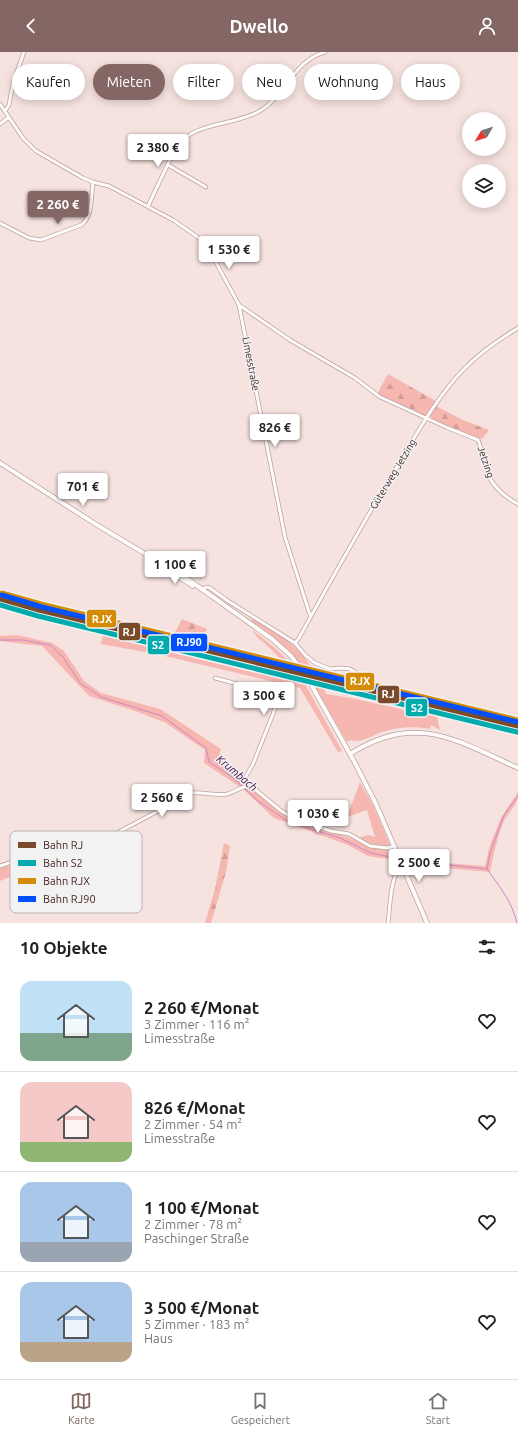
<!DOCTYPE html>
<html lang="de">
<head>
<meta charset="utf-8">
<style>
  :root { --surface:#fff; --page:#f2f2f2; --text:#202124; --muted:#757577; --line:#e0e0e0; --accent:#846764 }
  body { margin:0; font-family:Ubuntu,sans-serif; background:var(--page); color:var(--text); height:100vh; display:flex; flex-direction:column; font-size:15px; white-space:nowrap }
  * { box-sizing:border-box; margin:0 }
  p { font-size:13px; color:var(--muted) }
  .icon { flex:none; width:22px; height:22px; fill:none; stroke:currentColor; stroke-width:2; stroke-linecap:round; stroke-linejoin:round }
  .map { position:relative; height:871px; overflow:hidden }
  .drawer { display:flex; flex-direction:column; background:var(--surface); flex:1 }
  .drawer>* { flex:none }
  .guide { position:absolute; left:12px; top:12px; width:494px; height:36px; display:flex; gap:8px }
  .needle { width:26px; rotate:231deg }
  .buttons { position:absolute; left:462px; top:60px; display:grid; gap:8px }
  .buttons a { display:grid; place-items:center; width:44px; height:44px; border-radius:50%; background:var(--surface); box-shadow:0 2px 10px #0003; font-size:20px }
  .price { position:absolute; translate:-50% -34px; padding:0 9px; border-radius:4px; background:#fff; color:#222; font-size:13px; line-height:26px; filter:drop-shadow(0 1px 2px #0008) }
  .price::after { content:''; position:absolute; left:50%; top:24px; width:12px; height:9px; margin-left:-6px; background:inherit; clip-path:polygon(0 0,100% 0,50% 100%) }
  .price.selected { background:var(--accent); color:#fff }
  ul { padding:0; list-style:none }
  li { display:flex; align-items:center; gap:12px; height:100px; padding:0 20px }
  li+li { border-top:1px solid var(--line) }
  li span { display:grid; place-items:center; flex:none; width:112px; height:80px; border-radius:12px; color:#555 }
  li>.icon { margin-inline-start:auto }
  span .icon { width:48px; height:48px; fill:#fffc; stroke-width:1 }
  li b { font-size:17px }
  h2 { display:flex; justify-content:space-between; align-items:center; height:48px; padding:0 20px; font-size:17px }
  .tag { padding:0 14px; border-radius:18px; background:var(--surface); box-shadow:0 2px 10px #0003; font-size:14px; line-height:36px }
  .tag.selected { background:var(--accent); color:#fff }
  header { display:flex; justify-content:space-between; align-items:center; height:52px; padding:0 20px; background:var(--accent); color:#fff; font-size:18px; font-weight:600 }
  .tab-bar { display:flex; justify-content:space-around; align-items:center; height:56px; border-top:1px solid var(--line); background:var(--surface); font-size:11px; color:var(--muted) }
  .tab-bar a { display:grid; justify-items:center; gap:2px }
  .tab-bar .selected { color:var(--accent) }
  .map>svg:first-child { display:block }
  .green { fill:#f5b7af }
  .forest { fill:url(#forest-firs) }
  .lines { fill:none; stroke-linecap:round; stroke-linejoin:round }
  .stream { stroke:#ce87c8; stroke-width:1 }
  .street-casing { stroke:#baa29f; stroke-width:4.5 }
  .secondary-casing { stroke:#baa29f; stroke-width:5.5 }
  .street { stroke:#fefbfa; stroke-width:3 }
  .secondary { stroke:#fefbfa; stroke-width:4 }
  .rail-1-casing { stroke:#f2f2f2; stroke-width:8 }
  .rail-2-casing { stroke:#f2f2f2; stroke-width:8 }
  .rail-3-casing { stroke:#f2f2f2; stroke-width:8 }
  .rail-4-casing { stroke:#f2f2f2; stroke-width:8 }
  .rail-1 { stroke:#7a4b2a; stroke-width:5 }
  .rail-2 { stroke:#00aaad; stroke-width:5 }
  .rail-3 { stroke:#d48c07; stroke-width:5 }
  .rail-4 { stroke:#0050ff; stroke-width:5 }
  .labels { text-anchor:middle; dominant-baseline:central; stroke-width:3; stroke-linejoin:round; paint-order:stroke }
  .street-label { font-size:10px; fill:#462522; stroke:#f2f2f2 }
  .water-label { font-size:11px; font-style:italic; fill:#450746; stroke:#f2f2f2 }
  .key { fill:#f2f2f2; stroke:#beb4b4; stroke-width:1 }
  .key-label { font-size:11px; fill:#462522 }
  .line-badge { stroke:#f2f2f2; stroke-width:1.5 }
  .badge-label { font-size:11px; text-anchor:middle; font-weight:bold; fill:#fff }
</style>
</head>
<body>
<header><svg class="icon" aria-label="back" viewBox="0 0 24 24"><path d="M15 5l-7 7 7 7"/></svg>Dwello<svg class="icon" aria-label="person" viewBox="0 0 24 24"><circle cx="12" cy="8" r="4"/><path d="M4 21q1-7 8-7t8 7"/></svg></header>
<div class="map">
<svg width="518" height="871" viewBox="0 0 518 871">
  <defs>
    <pattern id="forest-firs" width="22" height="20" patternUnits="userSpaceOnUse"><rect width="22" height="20" fill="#f5b7af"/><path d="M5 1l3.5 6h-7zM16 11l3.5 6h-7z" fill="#d39d96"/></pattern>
  </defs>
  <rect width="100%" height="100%" fill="#f6e2df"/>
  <path class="green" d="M253 566C277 581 302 595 315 622L306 621C292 598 273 583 251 569Z
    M252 578C269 590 283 602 296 618L289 616 272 598 257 585Z
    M104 579 302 626 342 699 338 700 300 636 161 603 101 592Z
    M17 583 52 591 64 599 84 629 101 641 160 657 221 697 218 707 243 726 242 729 287 765 308 771 316 775 348 785 367 794 376 797 392 798 395 808 368 804 348 793 274 766 243 737 204 711 205 698 166 671 138 660 89 644 42 594 0 589V584Z
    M311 628 322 631 326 642 351 646 437 665 440 678 431 673 430 677C414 674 397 675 382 680 373 683 360 692 351 688L347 690Z
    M360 730 373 753 390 793 389 794 372 792 358 786 368 783 375 785 367 758 347 765Z
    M518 740C518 755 509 758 503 771 497 787 493 803 490 820L412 813 405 814 401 804 432 810 485 814 490 793 501 766Z
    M18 809 21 810 24 819 0 829V815Z"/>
  <path class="forest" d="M388 322 436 349 426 364H423L377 342Z
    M436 354 463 368 489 378 482 387 466 383 434 368 430 364Z
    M182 567 207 577 198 594 171 588Z
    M224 791 230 794 226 820 211 871H205L215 837Z"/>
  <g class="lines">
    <path class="stream" d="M0 588H23L50 593 63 605 80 631 101 645 162 664 206 696 209 710 231 724 259 750 289 770 340 786 371 801 399 807
      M402 808 487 817 490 801 504 763 518 744
      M487 817C500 836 511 847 517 871"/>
    <g class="street-casing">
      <path id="street" d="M0 52 23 86 36 99 83 126 93 130 109 134 173 168 199 186 212 203 239 253 285 485 309 560 311 564
        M5 59 9 53 13 31 24 0
        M0 72 9 65
        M168 113 206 135
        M148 154 176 95C195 69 234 74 260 59 286 43 293 9 325 0
        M0 171 29 186 41 188 81 173C93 165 91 144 93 130
        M239 253 290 288 355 326 380 345 448 376 478 388C482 397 483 406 485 415 490 432 503 444 518 452
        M202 538 206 535 210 536 228 549 295 591 305 603 315 611 330 617 341 616 350 617 355 620 368 631 374 633 518 668
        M295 591 299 586C331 528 363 470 398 413 417 381 437 345 463 318 479 301 498 288 518 276
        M215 626 279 643 273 662 253 712 245 726 246 733
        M0 814 56 795 104 787 111 784 192 741C204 740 216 744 227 742 236 740 242 733 251 734L280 758 288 763 309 768 317 774 331 779 349 782 370 794 388 796 395 794
        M388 871C390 857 390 822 402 813"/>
    </g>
    <g class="secondary-casing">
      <path id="secondary" d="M0 411 97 473 189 528 272 587 291 604 308 627 355 711 376 752 427 871
        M167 517 193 534
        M350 702C415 660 456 688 518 716"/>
    </g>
    <use href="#street" class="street"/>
    <use href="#secondary" class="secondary"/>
    <g class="rail-1-casing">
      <path id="rail-1" d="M0 547 39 558 518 674"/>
    </g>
    <g class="rail-2-casing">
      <path id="rail-2" d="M0 553 38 564 517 680"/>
    </g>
    <g class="rail-3-casing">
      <path id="rail-3" d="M2 541 41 552 518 668"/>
    </g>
    <g class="rail-4-casing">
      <path id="rail-4" d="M2 543 42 555 518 670"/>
    </g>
    <use href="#rail-1" class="rail-1"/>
    <use href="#rail-2" class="rail-2"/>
    <use href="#rail-3" class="rail-3"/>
    <use href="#rail-4" class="rail-4"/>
  </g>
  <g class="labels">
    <g class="street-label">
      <text transform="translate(251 312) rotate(79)">Limesstraße</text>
      <text transform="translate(486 410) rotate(72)">Jetzing</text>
      <text transform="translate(393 422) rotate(-59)">Güterweg Jetzing</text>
    </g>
    <g class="water-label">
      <text transform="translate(237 721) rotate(40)">Krumbach</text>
    </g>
  </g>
  <rect x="10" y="779" width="132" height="82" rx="6" class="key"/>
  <rect x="18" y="790" width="18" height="6" fill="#7a4b2a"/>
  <rect x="18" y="808" width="18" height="6" fill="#00aaad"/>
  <rect x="18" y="826" width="18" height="6" fill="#d48c07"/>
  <rect x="18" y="844" width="18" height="6" fill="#0050ff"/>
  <g class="key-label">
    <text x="43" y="797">Bahn RJ</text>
    <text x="43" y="815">Bahn S2</text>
    <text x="43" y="833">Bahn RJX</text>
    <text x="43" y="851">Bahn RJ90</text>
  </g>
  <g class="line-badge">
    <rect x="86" y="557" width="31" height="19" rx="4" fill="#d48c07"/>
    <rect x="118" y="570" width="23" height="19" rx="4" fill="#7a4b2a"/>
    <rect x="170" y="581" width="38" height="19" rx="4" fill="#0050ff"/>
    <rect x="147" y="583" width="23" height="20" rx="4" fill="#00aaad"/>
    <rect x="345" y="620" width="30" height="19" rx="4" fill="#d48c07"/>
    <rect x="377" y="633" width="23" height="19" rx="4" fill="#7a4b2a"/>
    <rect x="405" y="646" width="23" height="19" rx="4" fill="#00aaad"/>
  </g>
  <g class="badge-label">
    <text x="102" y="571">RJX</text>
    <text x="129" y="584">RJ</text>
    <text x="189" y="594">RJ90</text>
    <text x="158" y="597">S2</text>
    <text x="360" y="633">RJX</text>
    <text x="388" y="646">RJ</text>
    <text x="417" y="660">S2</text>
  </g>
</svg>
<div class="buttons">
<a><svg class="needle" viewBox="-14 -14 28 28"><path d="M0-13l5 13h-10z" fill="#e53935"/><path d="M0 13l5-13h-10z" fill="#757577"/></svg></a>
<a><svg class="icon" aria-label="layers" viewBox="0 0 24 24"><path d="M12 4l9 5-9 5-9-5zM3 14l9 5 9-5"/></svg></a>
</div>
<b class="price" style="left:158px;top:116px">2 380 €</b>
<b class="price selected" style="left:58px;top:173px">2 260 €</b>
<b class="price" style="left:229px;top:218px">1 530 €</b>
<b class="price" style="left:275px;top:396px">826 €</b>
<b class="price" style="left:83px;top:455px">701 €</b>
<b class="price" style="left:175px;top:533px">1 100 €</b>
<b class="price" style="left:264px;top:664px">3 500 €</b>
<b class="price" style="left:162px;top:766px">2 560 €</b>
<b class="price" style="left:318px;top:782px">1 030 €</b>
<b class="price" style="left:419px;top:831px">2 500 €</b>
<div class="guide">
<a class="tag">Kaufen</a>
<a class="tag selected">Mieten</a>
<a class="tag">Filter</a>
<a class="tag">Neu</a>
<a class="tag">Wohnung</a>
<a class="tag">Haus</a>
</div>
</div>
<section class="drawer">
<h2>10 Objekte<svg class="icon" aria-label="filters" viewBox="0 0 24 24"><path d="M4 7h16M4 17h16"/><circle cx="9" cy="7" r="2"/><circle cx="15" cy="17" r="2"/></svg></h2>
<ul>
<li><span style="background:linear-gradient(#bfe0f5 65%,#7fa58c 0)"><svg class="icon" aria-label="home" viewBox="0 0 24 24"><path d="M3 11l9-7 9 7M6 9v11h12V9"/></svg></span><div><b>2 260 €/Monat</b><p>3 Zimmer · 116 m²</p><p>Limesstraße</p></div><svg class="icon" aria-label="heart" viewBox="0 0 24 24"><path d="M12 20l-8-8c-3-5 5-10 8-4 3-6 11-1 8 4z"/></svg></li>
<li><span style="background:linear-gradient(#f6c9c9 75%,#8fb573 0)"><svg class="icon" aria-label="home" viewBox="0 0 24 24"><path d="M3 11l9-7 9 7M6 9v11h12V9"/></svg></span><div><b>826 €/Monat</b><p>2 Zimmer · 54 m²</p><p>Limesstraße</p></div><svg class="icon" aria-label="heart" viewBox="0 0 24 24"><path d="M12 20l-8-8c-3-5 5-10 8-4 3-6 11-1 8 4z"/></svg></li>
<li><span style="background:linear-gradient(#a9c7e8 75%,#9aa5b1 0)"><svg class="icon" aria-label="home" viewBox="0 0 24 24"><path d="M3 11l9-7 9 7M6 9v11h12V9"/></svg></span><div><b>1 100 €/Monat</b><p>2 Zimmer · 78 m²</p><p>Paschinger Straße</p></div><svg class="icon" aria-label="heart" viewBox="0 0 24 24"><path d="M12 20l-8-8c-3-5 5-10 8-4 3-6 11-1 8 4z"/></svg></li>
<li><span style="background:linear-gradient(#a9c7e8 75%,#b9a48a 0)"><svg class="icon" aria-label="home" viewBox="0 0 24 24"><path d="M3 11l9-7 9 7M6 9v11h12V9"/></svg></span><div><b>3 500 €/Monat</b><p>5 Zimmer · 183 m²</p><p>Haus</p></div><svg class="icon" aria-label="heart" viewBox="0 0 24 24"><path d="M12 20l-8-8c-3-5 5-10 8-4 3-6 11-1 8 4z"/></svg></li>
</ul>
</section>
<nav class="tab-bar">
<a class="selected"><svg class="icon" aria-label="map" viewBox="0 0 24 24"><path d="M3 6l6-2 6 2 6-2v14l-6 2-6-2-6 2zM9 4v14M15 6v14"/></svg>Karte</a>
<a><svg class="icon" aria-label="saved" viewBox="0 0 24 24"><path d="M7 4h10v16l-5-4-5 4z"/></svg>Gespeichert</a>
<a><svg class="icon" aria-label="home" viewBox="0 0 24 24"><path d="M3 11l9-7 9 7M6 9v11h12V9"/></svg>Start</a>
</nav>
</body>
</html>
